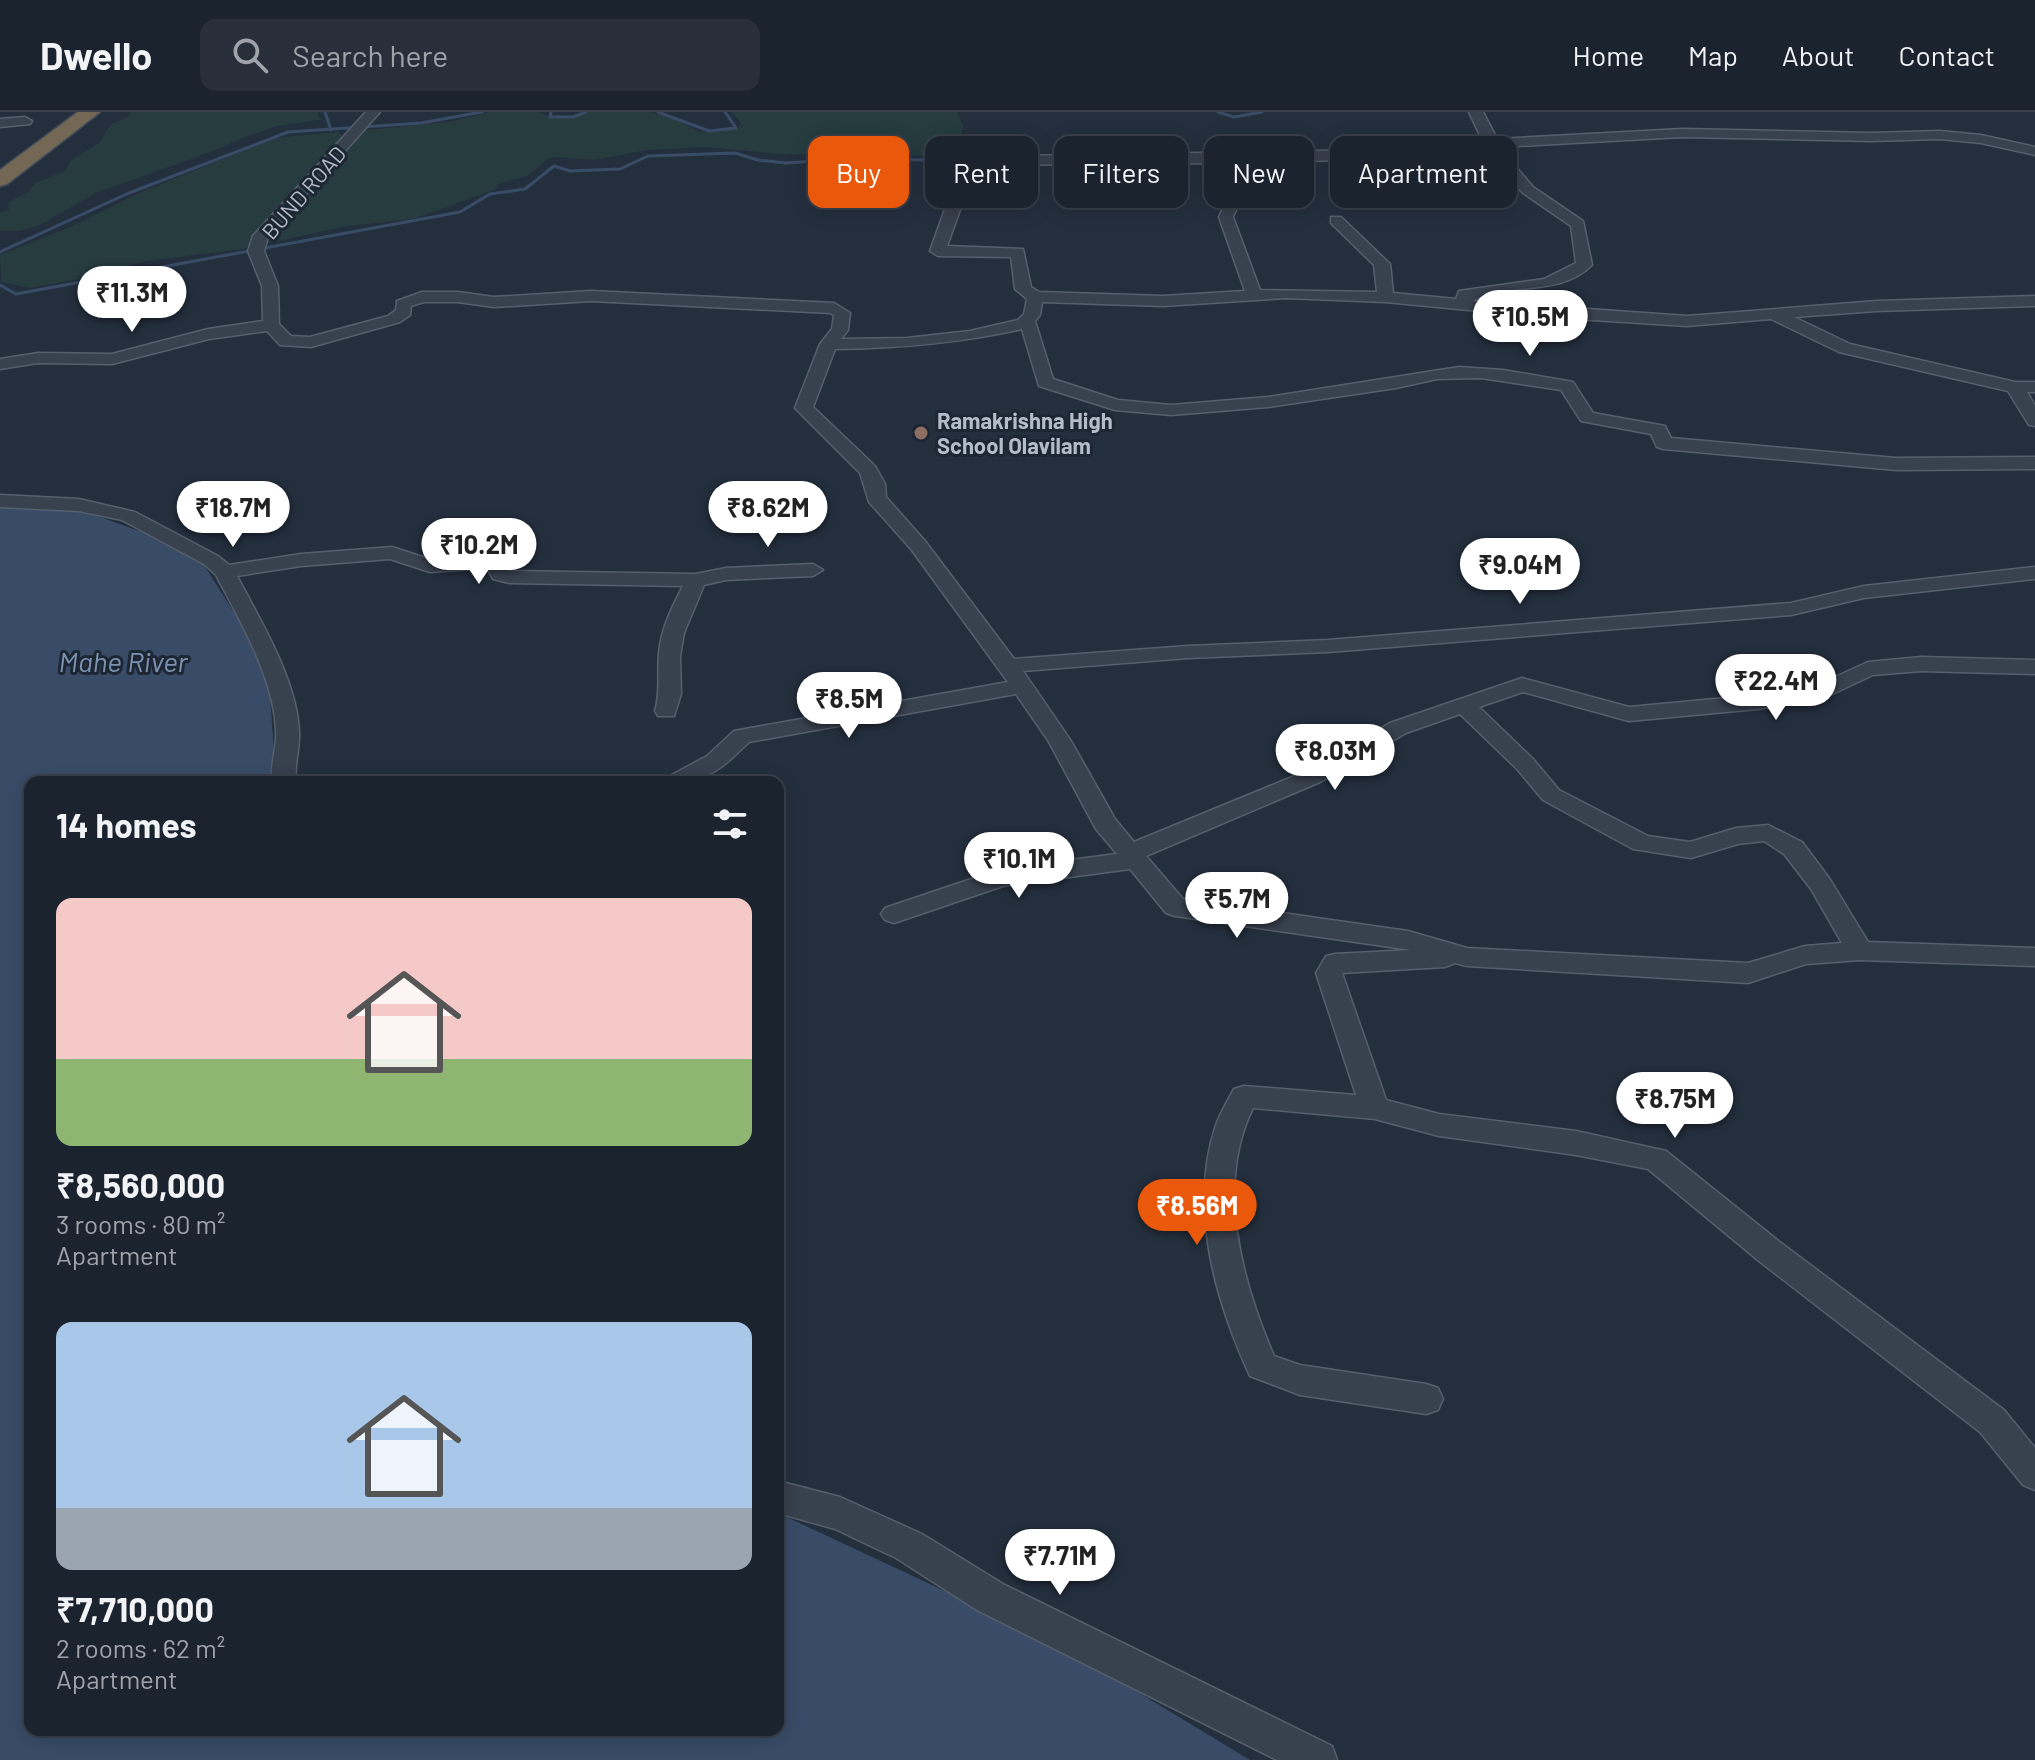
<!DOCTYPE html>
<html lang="en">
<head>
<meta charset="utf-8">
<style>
  :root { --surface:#1b232e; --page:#282f3a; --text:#f1f3f6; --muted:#a0a4aa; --line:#39404a; --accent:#ea580c }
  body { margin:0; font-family:Barlow,sans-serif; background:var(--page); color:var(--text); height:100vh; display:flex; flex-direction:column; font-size:30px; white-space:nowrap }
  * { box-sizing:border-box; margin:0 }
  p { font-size:26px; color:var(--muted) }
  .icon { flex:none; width:44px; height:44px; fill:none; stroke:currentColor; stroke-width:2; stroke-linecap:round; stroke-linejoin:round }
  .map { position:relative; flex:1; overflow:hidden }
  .drawer { position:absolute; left:24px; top:664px; width:760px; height:960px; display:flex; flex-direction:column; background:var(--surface); border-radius:16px; box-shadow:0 4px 20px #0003,0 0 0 2px var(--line) }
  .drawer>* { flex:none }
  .guide { position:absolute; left:808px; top:24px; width:760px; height:72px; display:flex; gap:16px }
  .price { position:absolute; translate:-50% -68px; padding:0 18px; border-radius:28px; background:#fff; color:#222; font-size:26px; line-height:52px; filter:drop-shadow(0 2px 4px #0008) }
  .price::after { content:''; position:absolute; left:50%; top:48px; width:24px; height:18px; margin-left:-12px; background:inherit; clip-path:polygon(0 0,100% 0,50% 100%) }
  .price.current { background:var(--accent); color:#fff }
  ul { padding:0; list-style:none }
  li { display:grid; align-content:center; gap:16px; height:424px; padding:0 32px }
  li span { display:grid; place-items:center; height:248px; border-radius:16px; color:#555 }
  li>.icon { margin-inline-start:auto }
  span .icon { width:144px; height:144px; fill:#fffc; stroke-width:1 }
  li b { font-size:34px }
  h2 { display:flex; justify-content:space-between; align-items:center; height:96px; padding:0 32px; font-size:34px }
  .tag { padding:0 28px; border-radius:16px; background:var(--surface); box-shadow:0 4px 20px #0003,0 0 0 2px var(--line); font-size:28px; line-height:72px }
  .tag.current { background:var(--accent); color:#fff }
  header { display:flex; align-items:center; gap:48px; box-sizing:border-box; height:112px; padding:0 40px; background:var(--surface); border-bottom:2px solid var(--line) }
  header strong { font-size:38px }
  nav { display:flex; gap:44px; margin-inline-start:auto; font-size:28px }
  .search { width:560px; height:72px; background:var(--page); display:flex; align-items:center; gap:20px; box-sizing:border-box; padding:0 28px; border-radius:16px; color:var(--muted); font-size:30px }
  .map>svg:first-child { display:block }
  .green { fill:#263c3f }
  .water { fill:#394c67 }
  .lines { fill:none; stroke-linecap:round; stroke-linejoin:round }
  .stream { stroke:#394c67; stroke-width:3 }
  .minor-casing { stroke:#565f6c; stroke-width:3 }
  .highway-casing { stroke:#434c59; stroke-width:3 }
  .minor { fill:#38414e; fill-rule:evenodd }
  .highway { fill:#746855; fill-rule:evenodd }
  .education-dot { fill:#8d6e63; stroke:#1d2633; stroke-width:3 }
  .labels { text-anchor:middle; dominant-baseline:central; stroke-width:6; stroke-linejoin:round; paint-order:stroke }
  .far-street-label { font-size:22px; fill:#b4bcc9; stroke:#1d2633 }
  .far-poi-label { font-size:22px; font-weight:bold; fill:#b4bcc9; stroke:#1d2633; text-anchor:start }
  .water-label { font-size:28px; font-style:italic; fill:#7c92b1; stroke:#1d2633 }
</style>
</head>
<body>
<header>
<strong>Dwello</strong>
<div class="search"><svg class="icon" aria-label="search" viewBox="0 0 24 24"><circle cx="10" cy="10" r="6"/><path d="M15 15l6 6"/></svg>Search here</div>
<nav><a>Home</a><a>Map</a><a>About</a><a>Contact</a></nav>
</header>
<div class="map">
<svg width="2035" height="1648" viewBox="0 0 2035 1648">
  <rect width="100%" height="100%" fill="#242f3e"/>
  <path class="green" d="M130 0H319L317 5 324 7 277 14 250 23 210 40 96 81 40 113 21 119H0V101L9 97 8 90 27 81 35 71 65 59 70 49 99 31 110 13 130 4Z
    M490 0H538L554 7 593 0H648L670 5 700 20 739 16 741 11 731 0H957L963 14 960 30 942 44 780 42 706 35 647 38 594 48 555 45 547 47 529 63 499 72 494 78 413 107 347 114 269 131 365 18 449 10Z
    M338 20 342 23 337 33 313 54 302 71 276 96 260 115 250 133 244 137 146 149 74 168 30 176 1 170 0 143 70 115 137 82 275 26Z"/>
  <path class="water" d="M40 390 103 406 158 426 202 450 268 554 276 670H30V1618H778V1401L1060 1533 1250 1648H0V391Z"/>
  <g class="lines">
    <path class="stream" d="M325 0 331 18
      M551 0 550 5H573L586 0
      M658 0 709 19 736 16 725 0
      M1218 0 1234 5 1262 0
      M0 140 129 81 288 20 421 11 482 0
      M0 173 16 182 460 100 490 82 525 77 554 54 570 59 620 57 648 44 735 41 758 48 786 51 849 47 935 48"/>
    <g class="minor-casing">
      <path id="minor" d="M366 0H380L268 125 264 139 278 174 279 212 291 224 310 225 388 204 396 198 397 189 422 180H458L494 185 591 179 834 191 850 201 848 218 841 227 907 226 970 219 1018 208 1024 202 1027 187 1015 177 1011 145 938 144 930 139 954 72 955 49 962 45 1486 36 1469 0H1483L1497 27 1682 17 1871 21 1940 19 1981 23 2035 35V43L1981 31 1940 27 1871 29 1682 25 1499 35 1533 75 1583 109 1592 153C1559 186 1507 169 1472 189L1687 204 1877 189 2035 184V194L1877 199 1794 205 1850 232 2015 270H2035V280H2027L2035 294V314L2029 313 2008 279 1839 240 1771 207 1687 214 1530 204 1385 190 1286 186 1163 194 1042 190 1040 203 1035 209 1053 267 1118 288 1171 293 1268 285 1459 255 1503 258 1573 270 1593 301 1665 314 1671 326 1896 346 2035 345V357L1896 358 1663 337 1657 335 1651 322 1581 309 1561 278 1481 266 1437 267 1396 276 1268 295 1171 303 1115 298 1039 274 1022 217C959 231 899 236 835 237L813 295 875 354 885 372 886 385 925 429 1014 547 1188 534 1328 528 1791 491 1864 474 2035 455V467L1864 486 1791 503 1328 540 1188 546 1023 559 1071 629 1115 707 1134 730 1304 660 1390 611 1522 566 1629 595 1758 583 1820 572 1868 550 1921 545 2035 548V562L1921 559 1873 563 1826 585 1758 597 1629 609 1523 580 1479 595 1533 647 1559 678 1648 724 1690 730 1736 716 1768 713 1802 730 1829 766 1868 830 2035 836V854L1860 848 1806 852 1748 871 1467 854 1455 851 1445 855 1342 861 1386 988 1439 1002 1576 1019 1666 1039 1781 1131 2004 1298 2035 1336V1378L2023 1373 1980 1320 1759 1149 1648 1057 1576 1043 1439 1024 1375 1007 1253 996C1215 1072 1242 1170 1274 1244L1300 1253 1426 1272 1438 1276 1443 1287 1438 1298 1426 1302 1300 1283 1250 1264C1216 1190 1189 1097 1215 1016 1219 1003 1227 990 1234 977L1244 974 1356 983 1316 861 1326 844 1335 842 1411 838 1175 804 1166 801 1130 757 1003 774 894 811 885 808 881 802 885 796 1001 757 1117 742 1096 717 1049 630 1016 582 749 630C719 659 708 670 664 670L668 665 707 644 734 619 1008 570 911 437 869 390 860 361 795 296 820 232 832 217 834 203 830 201 591 189 494 195 458 190H424L411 194 410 203 400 210 311 235 280 233 267 219 209 227 112 252 38 251 0 257V247L38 241 112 242 208 217 263 209 262 174 248 139 253 124ZM1489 44 1523 81 1571 114 1576 151 1544 167 1459 179 1456 187 1393 181 1390 152 1341 105H1331V111L1374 153 1377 180 1260 178 1233 105 1246 75 1238 51ZM1224 51 1232 75 1219 105 1245 179 1163 184 1039 180 1031 175 1023 137 947 134 965 84 969 53ZM1460 602 1517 657 1543 688 1633 737 1691 746 1738 732 1764 729 1784 742 1811 777 1842 831 1805 834 1748 851 1467 836 1408 819 1183 787 1146 744 1320 670 1406 621Z
        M25 5 32 9 30 12 0 15V7Z
        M0 383 79 387 135 400 218 444 229 453 301 442 392 435 432 448 489 444 503 448 509 459 696 462 726 456 813 452 823 458 813 464 726 468 704 473 684 521 680 544 681 582 674 604H658L655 599C661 579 657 561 659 541 661 517 672 495 683 474L509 471 493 467 487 456 430 460 390 447 301 454 237 464C261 510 297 568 299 620 300 637 294 652 296 670H272C270 652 277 637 276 620 275 568 240 509 216 463L204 452 122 408 79 399 0 395Z
        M778 1369 840 1385 922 1422 1003 1472 1332 1634 1337 1648H1277L977 1498 896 1446 835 1417 778 1401Z"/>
    </g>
    <g class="highway-casing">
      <path id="highway" d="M78 0H100L7 72 0 74V58Z"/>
    </g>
    <use href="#minor" class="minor"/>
    <use href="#highway" class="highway"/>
  </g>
  <circle class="education-dot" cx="921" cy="321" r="8"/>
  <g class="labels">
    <g class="far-street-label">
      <text transform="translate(303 80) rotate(-49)">BUND ROAD</text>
    </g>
    <g class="far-poi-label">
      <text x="937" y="308">Ramakrishna High<tspan x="937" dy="25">School Olavilam</tspan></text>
    </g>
    <g class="water-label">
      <text x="123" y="549">Mahe River</text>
    </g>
  </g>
</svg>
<b class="price" style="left:132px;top:222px">₹11.3M</b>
<b class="price" style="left:1530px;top:246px">₹10.5M</b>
<b class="price" style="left:233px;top:437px">₹18.7M</b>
<b class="price" style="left:768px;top:437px">₹8.62M</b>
<b class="price" style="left:479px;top:474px">₹10.2M</b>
<b class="price" style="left:1520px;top:494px">₹9.04M</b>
<b class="price" style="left:1776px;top:610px">₹22.4M</b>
<b class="price" style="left:849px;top:628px">₹8.5M</b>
<b class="price" style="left:1335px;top:680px">₹8.03M</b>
<b class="price" style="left:1019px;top:788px">₹10.1M</b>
<b class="price" style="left:1237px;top:828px">₹5.7M</b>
<b class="price" style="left:1675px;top:1028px">₹8.75M</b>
<b class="price current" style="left:1197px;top:1135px">₹8.56M</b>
<b class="price" style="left:1060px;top:1485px">₹7.71M</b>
<div class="guide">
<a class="tag current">Buy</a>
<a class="tag">Rent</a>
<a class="tag">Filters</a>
<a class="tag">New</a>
<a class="tag">Apartment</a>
</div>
<section class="drawer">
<h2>14 homes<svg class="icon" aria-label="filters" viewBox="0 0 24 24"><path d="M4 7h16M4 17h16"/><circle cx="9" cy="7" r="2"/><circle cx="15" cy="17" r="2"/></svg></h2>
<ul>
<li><span style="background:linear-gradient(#f6c9c9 65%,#8fb573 0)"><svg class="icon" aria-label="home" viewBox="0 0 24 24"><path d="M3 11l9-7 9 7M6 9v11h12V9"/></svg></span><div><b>₹8,560,000</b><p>3 rooms · 80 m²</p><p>Apartment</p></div></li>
<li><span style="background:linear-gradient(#a9c7e8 75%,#9aa5b1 0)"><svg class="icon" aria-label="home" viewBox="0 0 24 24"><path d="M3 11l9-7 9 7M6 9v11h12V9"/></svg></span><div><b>₹7,710,000</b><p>2 rooms · 62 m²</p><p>Apartment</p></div></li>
</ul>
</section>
</div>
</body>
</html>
